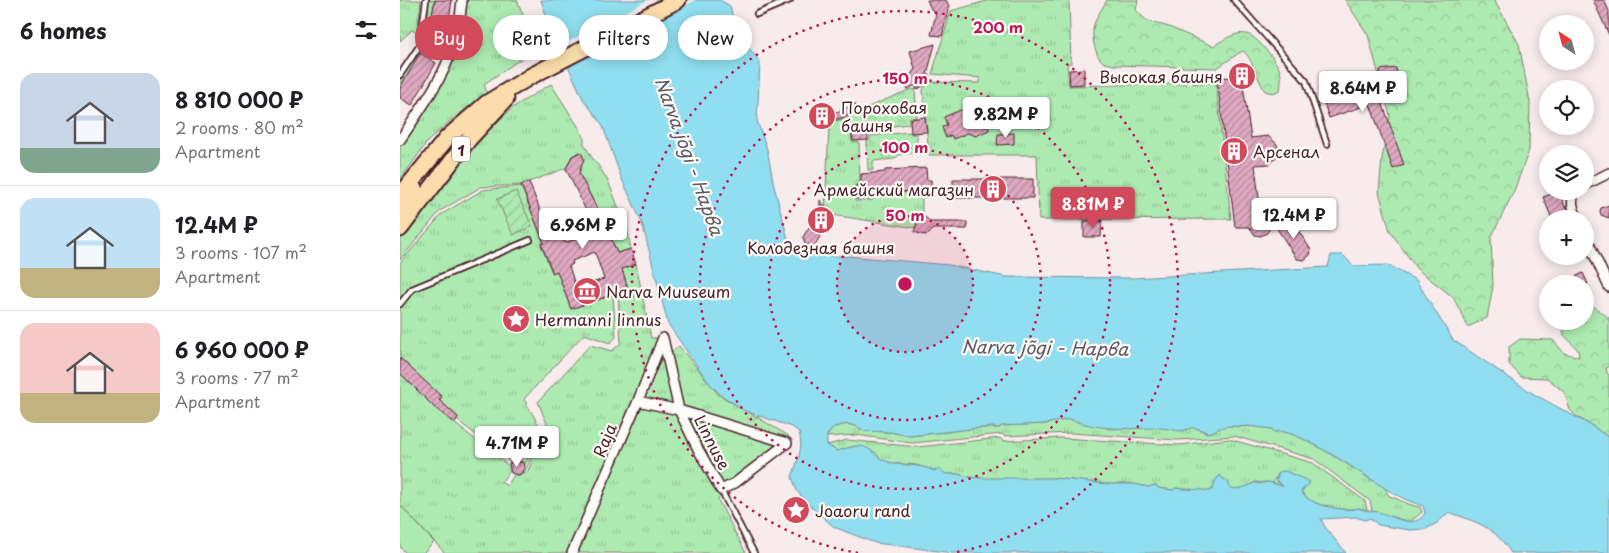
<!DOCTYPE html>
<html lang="en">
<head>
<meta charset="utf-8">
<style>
  :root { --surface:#fff; --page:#f2f2f2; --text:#202124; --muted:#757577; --line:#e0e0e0; --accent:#d1495b }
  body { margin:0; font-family:"Playpen Sans",sans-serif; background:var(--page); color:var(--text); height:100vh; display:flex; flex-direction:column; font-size:19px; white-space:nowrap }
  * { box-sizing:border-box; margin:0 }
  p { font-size:16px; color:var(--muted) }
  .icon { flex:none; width:28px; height:28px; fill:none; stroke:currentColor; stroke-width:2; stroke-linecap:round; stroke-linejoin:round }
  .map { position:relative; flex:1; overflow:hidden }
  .drawer { display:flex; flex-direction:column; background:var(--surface); width:400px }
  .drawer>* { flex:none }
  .hud { position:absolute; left:15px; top:15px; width:475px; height:45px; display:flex; gap:10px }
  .needle { width:32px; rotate:324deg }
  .fabs { position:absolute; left:1139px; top:15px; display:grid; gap:10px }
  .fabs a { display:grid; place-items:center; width:55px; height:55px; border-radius:50%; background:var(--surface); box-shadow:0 2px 12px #0003; font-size:25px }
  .price { position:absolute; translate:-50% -42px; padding:0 11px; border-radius:5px; background:#fff; color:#222; font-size:16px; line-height:32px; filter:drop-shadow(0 1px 2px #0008) }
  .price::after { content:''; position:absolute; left:50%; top:30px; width:15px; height:11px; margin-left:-8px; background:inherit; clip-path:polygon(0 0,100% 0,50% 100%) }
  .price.current { background:var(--accent); color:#fff }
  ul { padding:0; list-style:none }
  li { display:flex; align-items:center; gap:15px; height:125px; padding:0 20px }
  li+li { border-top:1px solid var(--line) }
  li span { display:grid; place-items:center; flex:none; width:140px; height:100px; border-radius:15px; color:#555 }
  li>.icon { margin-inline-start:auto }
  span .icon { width:60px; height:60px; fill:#fffc; stroke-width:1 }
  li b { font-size:21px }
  h2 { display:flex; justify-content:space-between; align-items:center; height:60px; padding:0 20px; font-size:21px }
  .chip { padding:0 18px; border-radius:22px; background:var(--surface); box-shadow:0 2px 12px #0003; font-size:18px; line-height:45px }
  .chip.current { background:var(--accent); color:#fff }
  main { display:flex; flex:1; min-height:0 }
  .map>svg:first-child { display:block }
  .grass { fill:url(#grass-tufts); stroke:#7c846e }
  .forest { fill:url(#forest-crowns); stroke:#7c846e }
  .garden { fill:url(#garden-furrows); stroke:#7c846e }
  .pitch { fill:#adeab1; stroke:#7c846e }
  .water { fill:#90deef; stroke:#7492a1; fill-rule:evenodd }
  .pier { fill:#f7ebec }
  .building { fill:url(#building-hatch); stroke:#4a1f2b; fill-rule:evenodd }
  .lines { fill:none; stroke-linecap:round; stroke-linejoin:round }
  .lane-casing { stroke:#4a1f2b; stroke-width:8 }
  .street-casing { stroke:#4a1f2b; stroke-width:12 }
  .highway-casing { stroke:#4a1f2b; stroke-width:19 }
  .lane { stroke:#fdfcf7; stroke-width:4.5 }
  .street { stroke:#fdfcf7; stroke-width:9 }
  .highway { stroke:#fbddab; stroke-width:15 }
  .ring { fill:none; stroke:#c2185b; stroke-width:2.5; stroke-dasharray:2.5 5 }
  .labels { text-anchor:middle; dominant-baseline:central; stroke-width:4.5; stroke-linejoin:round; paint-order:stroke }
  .shield { fill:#fdfcf7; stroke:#806168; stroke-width:1 }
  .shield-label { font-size:15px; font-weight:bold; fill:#4a1f2b }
  .poi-label { font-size:16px; fill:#4a1f2b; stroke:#fdfcf7; text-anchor:start }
  .street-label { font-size:16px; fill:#4a1f2b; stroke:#fdfcf7 }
  .water-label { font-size:18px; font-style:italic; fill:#5f5866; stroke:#fdfcf7 }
  .centre { fill:#c2185b; stroke:#fdfcf7; stroke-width:2.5 }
  .ring-label { font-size:15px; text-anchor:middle; font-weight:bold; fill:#c2185b; stroke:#fdfcf7; stroke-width:4.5; stroke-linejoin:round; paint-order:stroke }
</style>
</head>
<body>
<main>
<section class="drawer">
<h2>6 homes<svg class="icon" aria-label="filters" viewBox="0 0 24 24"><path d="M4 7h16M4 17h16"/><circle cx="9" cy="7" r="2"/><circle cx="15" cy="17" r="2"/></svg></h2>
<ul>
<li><span style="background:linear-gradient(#c9d6e8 75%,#7fa58c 0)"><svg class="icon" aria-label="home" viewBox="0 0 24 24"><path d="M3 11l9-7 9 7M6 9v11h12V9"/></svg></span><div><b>8 810 000 ₽</b><p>2 rooms · 80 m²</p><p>Apartment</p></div></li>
<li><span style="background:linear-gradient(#bfe0f5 70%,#c2b280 0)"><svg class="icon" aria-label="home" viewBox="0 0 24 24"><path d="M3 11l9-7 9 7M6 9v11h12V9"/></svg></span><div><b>12.4M ₽</b><p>3 rooms · 107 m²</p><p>Apartment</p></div></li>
<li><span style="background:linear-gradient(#f6c9c9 70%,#c2b280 0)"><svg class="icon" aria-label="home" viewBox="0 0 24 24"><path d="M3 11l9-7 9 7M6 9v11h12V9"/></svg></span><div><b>6 960 000 ₽</b><p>3 rooms · 77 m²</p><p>Apartment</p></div></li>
</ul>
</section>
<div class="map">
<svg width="1209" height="553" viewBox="0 0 1209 553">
  <defs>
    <pattern id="grass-tufts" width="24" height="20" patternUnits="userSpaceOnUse" patternTransform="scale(1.25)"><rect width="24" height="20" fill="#adeab1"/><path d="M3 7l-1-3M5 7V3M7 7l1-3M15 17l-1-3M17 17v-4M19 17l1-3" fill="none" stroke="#96c898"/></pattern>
    <pattern id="forest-crowns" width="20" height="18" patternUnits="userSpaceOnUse" patternTransform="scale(1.25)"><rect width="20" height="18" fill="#adeab1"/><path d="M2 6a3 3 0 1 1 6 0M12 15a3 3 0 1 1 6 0" fill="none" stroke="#96c898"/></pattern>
    <pattern id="garden-furrows" width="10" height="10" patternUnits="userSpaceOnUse" patternTransform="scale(1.25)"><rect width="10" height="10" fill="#adeab1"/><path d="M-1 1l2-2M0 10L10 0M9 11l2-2" fill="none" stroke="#96c898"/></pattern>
    <pattern id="building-hatch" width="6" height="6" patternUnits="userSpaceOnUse" patternTransform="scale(1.25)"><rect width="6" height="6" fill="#dfa9c1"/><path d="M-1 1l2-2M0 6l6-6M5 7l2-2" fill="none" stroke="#b7899d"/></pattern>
  </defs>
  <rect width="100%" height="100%" fill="#f7ebec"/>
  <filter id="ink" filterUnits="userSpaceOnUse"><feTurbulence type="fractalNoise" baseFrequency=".02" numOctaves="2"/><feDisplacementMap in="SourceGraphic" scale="10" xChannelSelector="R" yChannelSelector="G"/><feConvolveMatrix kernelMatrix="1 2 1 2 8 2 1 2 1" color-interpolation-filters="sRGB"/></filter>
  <g filter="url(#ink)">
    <path class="grass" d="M0 0H21L17 33 12 30 0 41Z
      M28 0H35L29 36 46 41 39 59 22 52 0 88V82L21 44Z
      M63 0H117L132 37 124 50 125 56 84 84 87 93 44 126 28 141 0 180V147L43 79Z
      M590 0H669L671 63 667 64 669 86 816 83 831 219 639 220 637 155H529L523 90 527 82 580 83V78L532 74 551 11Z
      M151 84 176 123 184 137V144L194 161 198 165 208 181 227 229 231 249 217 253 207 228 179 173 184 159 180 152 172 156 166 168 121 185 81 187 40 211 0 260V237L77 140 115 106Z
      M511 89 515 90 517 117 509 118V124L468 129 467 125 450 127 452 142H459L460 185H455V201L473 200V194L516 192 517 195H522V219L517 222 516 228 432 215 425 209 429 128 435 121 459 114V111Z
      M510 132 511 134H517V152L499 155 494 159 473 161V170H468L467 141 470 140V136Z
      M121 186 144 243 141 245 152 273 157 271 171 309 213 295 216 337 210 343 184 334 124 399 138 424 132 442 138 445 124 473H127L148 426 138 402 190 345 212 351 221 343 218 293 228 288 222 269 236 264 251 338H263L172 553H45L0 505V373L35 408 110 467V471L101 482 107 486 114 475H119L123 472V465L133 451 129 447 120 462H111L57 420 58 417 39 400 41 397 0 358V263L42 214 83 190Z
      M279 346 319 395 389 436 327 483 318 500 346 553H176L259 363Z
      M670 419C682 425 696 423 709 429L756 427 779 430 794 427 806 433 812 432 824 426H838V427L849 426 872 429 875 432C892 426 954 469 970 479 974 482 980 483 983 486 986 489 987 493 989 496 999 499 1010 506 1020 507L1022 512 1010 522 972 511 970 501 914 459 834 436 778 440 670 433 604 436 602 434 512 443 456 435 426 437 434 427 447 424 456 426 465 431 490 432 510 436 579 428H599L602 426 645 424Z
      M600 438 603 441 661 438 779 445 829 439 913 463 965 501 967 510 958 508 955 509H936L932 506 921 505 910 501 901 491 904 489 906 480C897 478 888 470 879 472L875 480 885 487C879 486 873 482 868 482 863 482 860 483 855 482 847 487 839 490 830 489L827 481 819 476 815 481 813 489 809 491 776 488 773 490 758 488 756 485 748 487 734 484H707L654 478 590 479 568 477 558 474H546L516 465 492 463 482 460 475 452 455 446 437 451 427 445 447 440 518 447Z"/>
    <path class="forest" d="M707 0H738L736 10 747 21 769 27 813 46C822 41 836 31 846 34 856 35 877 61 880 71 882 77 881 84 880 90L873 93 865 91C858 81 851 54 842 51L817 68 714 65C711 64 706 64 703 62 695 56 692 38 693 29 695 18 702 9 707 0Z
      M945 0H1094L1119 44 1130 102 1129 150 1114 191 1091 238 1093 286 1087 318 1068 327 1053 297 1017 269 990 231 979 192 982 158 990 116 968 35Z
      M1192 305 1209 318V367H1206L1207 373 1209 375V438L1194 427 1177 417 1170 410 1164 392 1147 378 1121 377 1109 364V347L1120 339 1153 340 1164 353 1179 357 1178 350 1164 335 1161 321H1185V306Z"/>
    <path class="garden" d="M116 191 132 226 113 235 97 199Z"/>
    <path class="pitch" d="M0 505 34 542 23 553H6L0 547Z"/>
    <path class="water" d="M141 0H320L330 6 337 33 360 62 357 121 367 149 374 186 390 247 399 253 418 256H447L549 265 606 277 733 278 928 267 931 255H943L953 266 987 265 1016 280 1053 340 1132 393 1194 427 1209 438V553H1111C1093 525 1077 523 1049 512L1037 523 1026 529 1010 530 978 525 970 518 965 520 955 517 921 519 925 527 946 553H553L508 547 475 543 434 527 406 502 397 491 392 477C397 461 404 450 399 432L392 427 345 411 320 394 309 383 268 324 242 223 221 177 202 124 183 99 149 24ZM670 419C695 430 728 429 753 428 762 427 771 430 780 431 783 431 787 429 791 428 796 427 804 431 809 433 823 427 822 426 837 426V427L848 426 872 429 875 432C895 425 974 483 995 494 1004 499 1013 503 1023 506L1025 513C1015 530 995 517 982 513 974 511 965 511 958 508 945 513 907 505 901 491L910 483 908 481 885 471 879 472 877 479H874L883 486 868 482 857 484 856 482C847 487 839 490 830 488L828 481 822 478 820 475 815 481 813 489 809 491C803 489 785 490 776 488L773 490 758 488 756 485 748 487 734 484H707L654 478H581L568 477 558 474H546L539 469 534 471C518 462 499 468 483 460 474 456 473 448 460 446 452 446 444 449 437 451L427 445V435L434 427 447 424 456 426 464 431 490 432 510 436 579 428 594 427 598 428 602 426 645 424Z"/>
    <path class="pier" d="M248 0H296L166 68 156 48Z"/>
    <path class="building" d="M35 0H52L46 40 29 37 35 28 30 25Z
      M527 0H546L549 6 542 36 531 35 536 13 531 9Z
      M1193 0H1204L1209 11V35Z
      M535 44 527 75H530L523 86 516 90V85L507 89 509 77 515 69 510 51Z
      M20 53 36 63 12 105 0 98V88Z
      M840 68 848 70 851 75 849 83 843 86 851 138 868 136 877 144 878 155 870 164 855 165 861 216 866 220 870 228 867 233 861 236 855 235 849 227H835L817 78 832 77 835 72Z
      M996 68 998 80 982 83 980 70Z
      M684 69V84L670 85 669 70Z
      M938 82 943 97 958 92 956 88 975 82 1004 165 993 169 970 104 929 118 919 88Z
      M455 104 458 113 417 125 414 121V115L420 109H425L432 114Z
      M563 109 565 112 570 110 573 112 577 122 587 123 589 130 576 136 568 133 553 139 551 135 546 138 542 127 547 125 544 117Z
      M525 117 527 132 511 133 510 119Z
      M467 126 468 140 453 141 451 127Z
      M614 133V144L597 145 598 134Z
      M181 152 184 159 179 173 207 228 217 253 231 249 236 264 222 269 228 289 171 309 157 271 153 273 141 244 144 243 121 185 129 182 152 240 162 236 165 243 196 231 166 169 172 156ZM195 252 204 279 176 288 169 266 173 264 172 261Z
      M526 168 527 180H531L532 194 517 195V191L470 193 471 198 456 199 455 186 461 185V174L485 172V170Z
      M553 179H633V198H553Z
      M1159 191 1165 207 1167 206 1171 219H1152L1143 197Z
      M420 200 431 214V217L415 245 409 246 405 244 403 237 413 221 414 215 420 210Z
      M1209 205V218L1201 215 1200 211 1201 208Z
      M525 217 531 222H567V229H533L529 234 524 235 514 232 517 223Z
      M890 218 911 250 910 255 904 260 897 259 876 227Z
      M684 221H702L701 237H684Z
      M1183 273 1188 284H1174L1171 279Z
      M0 358 42 397 39 400 58 417 55 423 35 408 0 373Z
      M116 462H123L124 469 121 474 118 475 111 473 109 463Z"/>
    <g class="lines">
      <g class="lane-casing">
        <path id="lane" d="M834 0 906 81 927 144
          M357 14 390 0
          M0 75 20 45 26 0
          M0 304 12 289 130 240
          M321 490 354 553"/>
      </g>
      <g class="street-casing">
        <path id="street" d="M0 140C32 92 58 60 62 0
          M1185 185 1209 173
          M1175 191C1170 202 1173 209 1178 219
          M1185 235 1209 287
          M238 401 279 410 387 443 335 483 321 490 298 449 279 410 263 338
          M172 553 238 401 263 338"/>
      </g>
      <g class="highway-casing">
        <path id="highway" d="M0 196 47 138 87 103 131 76 278 0
          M0 210 15 190
          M0 229 69 139 106 99"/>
      </g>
      <use href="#lane" class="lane"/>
      <use href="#street" class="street"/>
      <use href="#highway" class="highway"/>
    </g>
  </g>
  <circle cx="505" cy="284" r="68" fill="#c2185b" fill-opacity=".12"/>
  <g class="ring">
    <circle cx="505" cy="284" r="68"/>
    <circle cx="505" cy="284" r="136"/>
    <circle cx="505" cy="284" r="205"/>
    <path d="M458 553A273 273 0 1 1 552 553"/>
  </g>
  <defs>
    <g id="building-disc" transform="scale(1.4375)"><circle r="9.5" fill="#d1495b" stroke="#fdfcf7"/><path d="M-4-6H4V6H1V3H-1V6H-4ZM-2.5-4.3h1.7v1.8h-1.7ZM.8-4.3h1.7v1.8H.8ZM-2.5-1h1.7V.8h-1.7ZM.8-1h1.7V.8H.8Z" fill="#fff"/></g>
    <g id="museum-disc" transform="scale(1.4375)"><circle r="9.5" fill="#d1495b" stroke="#fdfcf7"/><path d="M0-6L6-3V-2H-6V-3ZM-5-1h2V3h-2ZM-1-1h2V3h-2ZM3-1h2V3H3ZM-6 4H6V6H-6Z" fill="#fff"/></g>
    <g id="sight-disc" transform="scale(1.4375)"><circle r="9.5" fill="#d1495b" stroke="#fdfcf7"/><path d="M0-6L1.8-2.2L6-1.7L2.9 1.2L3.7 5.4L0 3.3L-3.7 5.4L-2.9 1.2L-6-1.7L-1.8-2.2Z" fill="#fff"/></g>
  </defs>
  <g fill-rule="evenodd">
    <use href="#building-disc" x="842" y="76"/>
    <use href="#building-disc" x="422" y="116"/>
    <use href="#building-disc" x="834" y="151"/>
    <use href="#building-disc" x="593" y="189"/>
    <use href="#building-disc" x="421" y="220"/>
    <use href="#museum-disc" x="187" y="291"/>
    <use href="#sight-disc" x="116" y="319"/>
    <use href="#sight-disc" x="396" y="510"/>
  </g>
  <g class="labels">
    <rect class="shield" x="52" y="136.5" width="18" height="25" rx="4"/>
    <g class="shield-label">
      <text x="61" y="149">1</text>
    </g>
    <g class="poi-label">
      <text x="823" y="76" text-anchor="end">Высокая башня</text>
      <text x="441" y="107">Пороховая<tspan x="441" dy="18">башня</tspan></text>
      <text x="853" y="151">Арсенал</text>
      <text x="574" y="189" text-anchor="end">Армейский магазин</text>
      <text x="421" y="247" text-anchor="middle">Колодезная башня</text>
      <text x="206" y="291">Narva Muuseum</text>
      <text x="135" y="319">Hermanni linnus</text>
      <text x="415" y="510">Joaoru rand</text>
    </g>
    <g class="street-label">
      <text transform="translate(204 440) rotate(-67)">Raja</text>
      <text transform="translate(313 442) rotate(63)">Linnuse</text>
    </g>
    <g class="water-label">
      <text transform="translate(290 156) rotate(70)">Narva jõgi - Нарва</text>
      <text transform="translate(645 347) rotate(1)">Narva jõgi - Нарва</text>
    </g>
  </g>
  <circle cx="505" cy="284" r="8" class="centre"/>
  <g class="ring-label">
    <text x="598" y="33">200 m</text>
    <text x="505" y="84">150 m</text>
    <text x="505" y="153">100 m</text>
    <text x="505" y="221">50 m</text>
  </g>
</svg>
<div class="fabs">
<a><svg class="needle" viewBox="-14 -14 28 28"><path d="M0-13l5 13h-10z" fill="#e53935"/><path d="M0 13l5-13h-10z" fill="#757577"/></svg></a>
<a><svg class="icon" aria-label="locate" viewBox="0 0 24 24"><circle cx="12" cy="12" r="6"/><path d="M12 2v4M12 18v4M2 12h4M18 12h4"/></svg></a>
<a><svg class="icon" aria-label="layers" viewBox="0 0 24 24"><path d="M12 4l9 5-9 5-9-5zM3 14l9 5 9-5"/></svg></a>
<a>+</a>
<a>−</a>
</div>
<b class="price" style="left:963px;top:113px">8.64M ₽</b>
<b class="price" style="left:606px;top:139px">9.82M ₽</b>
<b class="price current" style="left:693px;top:229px">8.81M ₽</b>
<b class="price" style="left:894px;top:240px">12.4M ₽</b>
<b class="price" style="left:183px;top:250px">6.96M ₽</b>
<b class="price" style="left:117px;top:468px">4.71M ₽</b>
<div class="hud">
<a class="chip current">Buy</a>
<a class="chip">Rent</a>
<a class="chip">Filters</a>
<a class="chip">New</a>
</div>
</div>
</main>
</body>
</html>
